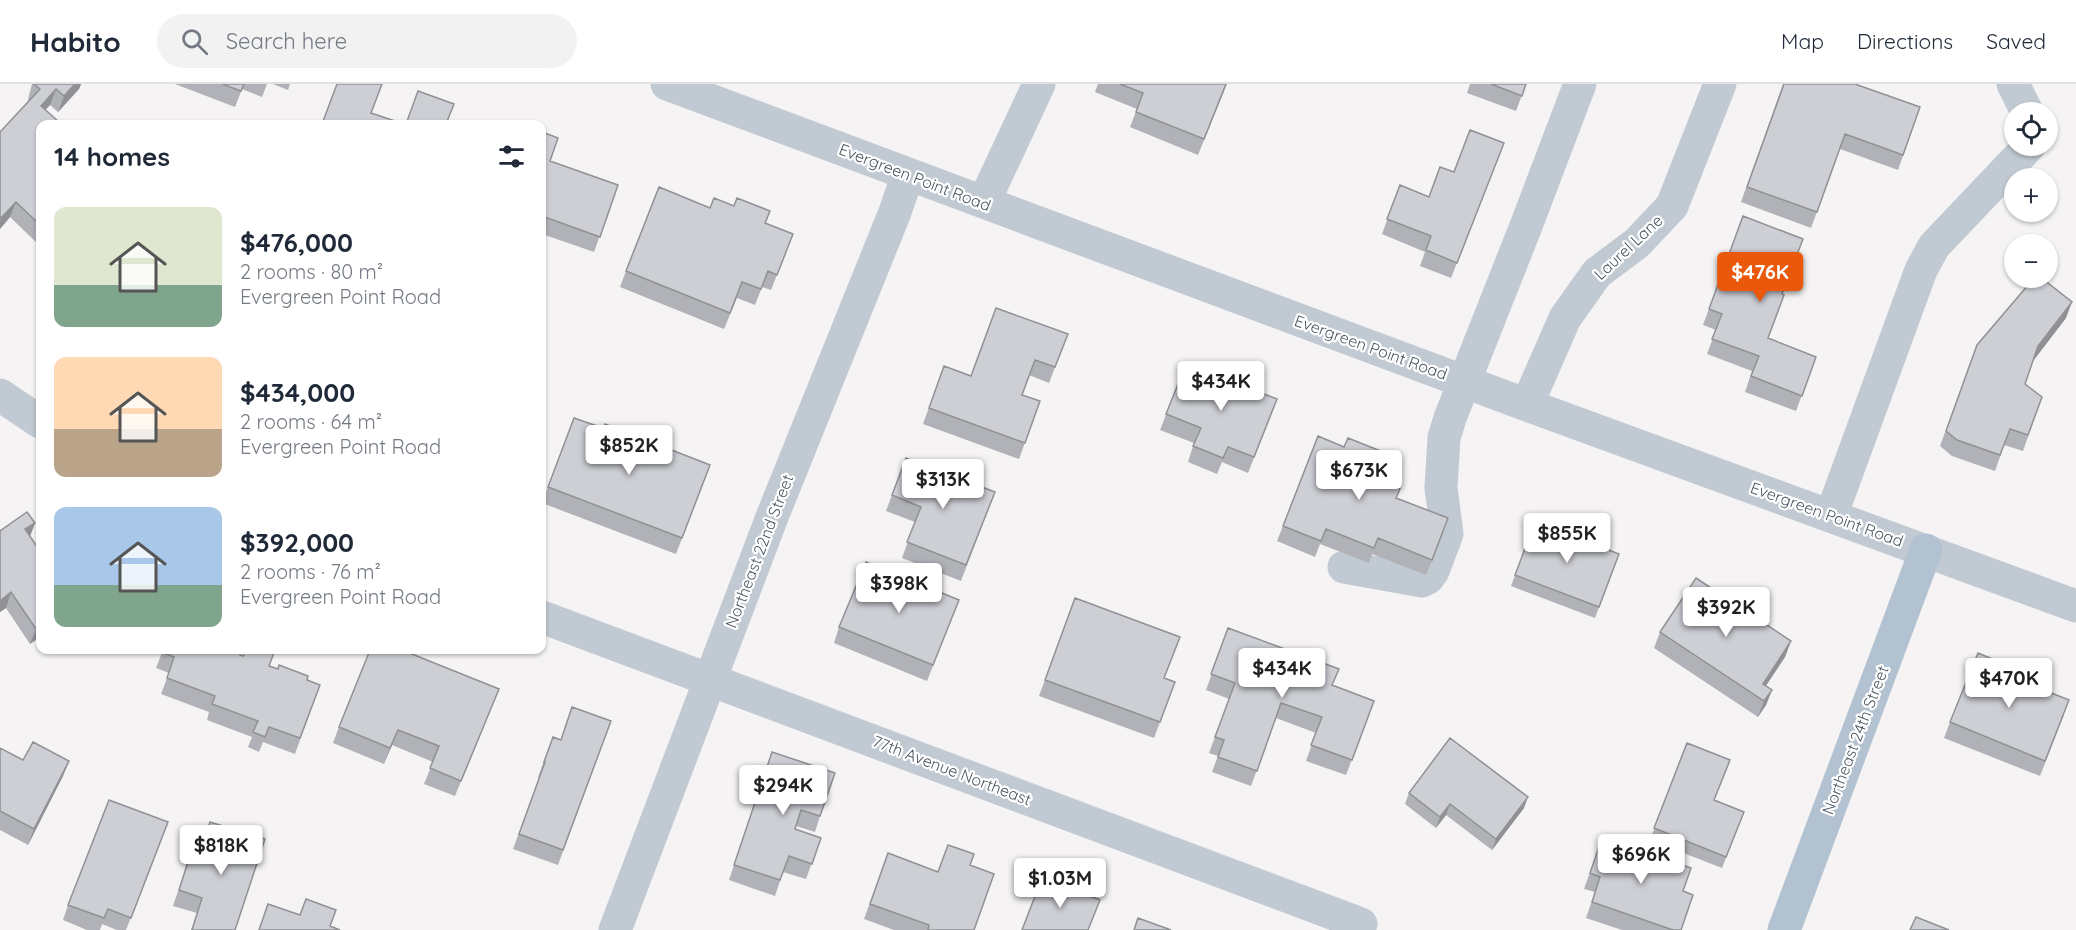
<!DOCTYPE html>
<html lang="en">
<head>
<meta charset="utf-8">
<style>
  :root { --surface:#fff; --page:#f2f2f3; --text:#1f2937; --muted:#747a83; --line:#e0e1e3; --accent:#ea580c }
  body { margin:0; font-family:Quicksand,sans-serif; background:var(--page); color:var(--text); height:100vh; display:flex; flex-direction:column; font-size:22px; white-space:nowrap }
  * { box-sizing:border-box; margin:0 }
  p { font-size:20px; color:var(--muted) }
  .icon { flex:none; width:33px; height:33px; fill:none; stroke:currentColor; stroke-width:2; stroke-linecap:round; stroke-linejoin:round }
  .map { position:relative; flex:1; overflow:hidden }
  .drawer { position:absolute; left:36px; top:36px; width:510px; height:534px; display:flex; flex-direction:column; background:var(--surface); border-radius:12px; box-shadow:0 2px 4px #0004 }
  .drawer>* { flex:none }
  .tools { position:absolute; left:2004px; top:18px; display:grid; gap:12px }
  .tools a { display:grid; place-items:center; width:54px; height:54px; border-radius:50%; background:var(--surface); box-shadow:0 2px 4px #0004; font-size:30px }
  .price { position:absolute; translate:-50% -51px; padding:0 14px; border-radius:6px; background:#fff; color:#222; font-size:20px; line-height:39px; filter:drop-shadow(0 2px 3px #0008) }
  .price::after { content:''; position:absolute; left:50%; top:36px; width:18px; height:14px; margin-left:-9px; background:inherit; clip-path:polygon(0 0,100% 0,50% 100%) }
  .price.on { background:var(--accent); color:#fff }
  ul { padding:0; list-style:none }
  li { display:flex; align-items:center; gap:18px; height:150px; padding:0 18px }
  li span { display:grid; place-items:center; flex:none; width:168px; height:120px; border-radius:12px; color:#555 }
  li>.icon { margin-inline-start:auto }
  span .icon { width:72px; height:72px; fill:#fffc; stroke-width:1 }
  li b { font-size:26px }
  h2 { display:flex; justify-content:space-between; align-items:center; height:72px; padding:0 18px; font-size:26px }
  header { display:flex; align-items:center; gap:36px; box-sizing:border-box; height:84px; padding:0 30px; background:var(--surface); border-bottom:2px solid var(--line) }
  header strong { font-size:28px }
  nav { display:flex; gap:33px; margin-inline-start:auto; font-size:21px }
  .search { width:420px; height:54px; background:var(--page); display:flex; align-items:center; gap:15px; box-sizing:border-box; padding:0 21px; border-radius:33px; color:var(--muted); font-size:22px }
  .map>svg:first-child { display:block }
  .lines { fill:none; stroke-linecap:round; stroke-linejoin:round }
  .minor { stroke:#c1cad2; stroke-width:33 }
  .major { stroke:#b3c2d1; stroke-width:33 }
  .wall { fill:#b0b2b7 }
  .shaded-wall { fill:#909195 }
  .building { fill:#cdcfd5; stroke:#909195; stroke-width:1.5 }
  .labels { text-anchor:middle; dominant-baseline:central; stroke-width:4.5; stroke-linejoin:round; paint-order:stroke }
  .street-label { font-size:16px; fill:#4a5661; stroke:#fff }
</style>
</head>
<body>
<header>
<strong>Habito</strong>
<div class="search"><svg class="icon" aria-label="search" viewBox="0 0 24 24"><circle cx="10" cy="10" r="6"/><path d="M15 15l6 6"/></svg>Search here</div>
<nav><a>Map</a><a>Directions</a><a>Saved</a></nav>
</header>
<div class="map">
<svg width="2076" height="846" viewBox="0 0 2076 846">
  <rect width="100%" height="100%" fill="#f5f3f3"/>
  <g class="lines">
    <path class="minor" d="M667 0 1527 321 2076 522
      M2013 0 2027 28
      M984 118 1039 0
      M0 311 40 338
      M1527 321 1565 234 1597 189 1637 159 1672 122 1720 0
      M1831 432 1921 186 1934 162 2029 62
      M1344 483 1422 497 1428 494 1433 487 1447 450 1441 404 1444 354 1450 334 1526 142 1580 0
      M542 533 1361 840
      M615 846 772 433 895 128 908 90"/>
    <path class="major" d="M1784 846 1926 466"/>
  </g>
  <path class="wall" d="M32 0H81L79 5 58 28 50 21 45 26 40 40V162L10 133 0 145V48L29 17 28 15Z
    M175 0H267L262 13 242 5 235 23Z
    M273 0H290L288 6Z
    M1098 0H1227L1198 71 1130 43 1137 25 1095 8Z
    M1470 0H1526L1516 27 1467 9Z
    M1783 0 1920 23 1898 86 1840 65 1811 144 1741 118Z
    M542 48 550 77 618 101 594 168 542 150Z
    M1504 59 1451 194 1420 182 1425 168 1382 150 1400 101 1429 113 1454 88Z
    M734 122 770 127 766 139 793 150 771 206 762 203 755 221 737 214 724 245 620 203 626 187 710 124Z
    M1743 132 1782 211 1768 254 1816 273 1796 327 1745 308 1752 287 1707 270 1716 246 1703 241Z
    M2066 234 2033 277 2025 300 2042 313 2023 367 2004 361 1995 387 1952 372 1940 362 1977 261Z
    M1068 250 1049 299 1029 291 1022 311 1040 317 1019 375 923 340 944 282 971 292Z
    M1186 280 1271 331 1248 389 1222 378 1217 390 1188 378 1194 359 1160 346Z
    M574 334 603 344 710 381 676 470 542 419Z
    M906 374 995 408 961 497 902 474 915 438 886 427Z
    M1383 398 1400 405 1396 414 1443 450 1426 491 1372 470 1369 479 1320 460 1315 473 1277 457 1283 442Z
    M1535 438 1619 470 1595 534 1511 502Z
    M35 439 30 452 40 553 30 560 6 524 0 528V447Z
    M1075 514 1164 594 1175 598 1154 654 1039 612Z
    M959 516 927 597 834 559 839 543Z
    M1228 544 1333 601 1374 617 1346 691 1306 677 1316 649 1276 634 1251 702 1212 688 1218 672 1209 669 1229 615 1206 606Z
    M1660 548 1791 557 1785 573 1766 602 1772 606 1766 621 1758 633 1654 564Z
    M163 566 240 571 320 601 295 670 263 658 259 668 248 663 252 653 207 636 209 628 161 610 169 589 156 584Z
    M2011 593 2064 631 2040 692 1944 654 1950 638Z
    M499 605 455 712 424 700 433 678 392 661 384 680 333 659 339 643Z
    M611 637 558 781 513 765 539 694 538 693 553 653 561 656Z
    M1687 659 1715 717 1744 728 1722 784 1650 756Z
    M0 664 23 676 69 677 63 692 28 761 0 746Z
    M766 684 820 732 815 748 796 742 795 745 821 754 806 795 783 788 775 812 729 796Z
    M1409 709 1524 724 1492 766 1446 731 1436 744 1405 720Z
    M168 738 126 846H117L102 840 100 846H87L63 836 68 821Z
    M210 738 235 846H191L197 829 173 822 194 759 201 762Z
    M1602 754 1683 807 1681 846H1622L1586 834 1595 808 1584 805Z
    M888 769 938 788 970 781 974 846H894L864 835Z"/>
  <path class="shaded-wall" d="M75 0H81L79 5 58 28 64 12Z
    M56 5 50 21 35 37 41 22Z
    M16 118 10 133 0 145V137L1 134Z
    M2072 218 2066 234 2033 277 2038 262Z
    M35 439 29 455 25 445Z
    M11 508 6 524 0 528V517Z
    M40 541V553L30 560 36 545Z
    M1791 557 1785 573 1758 613 1763 600Z
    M1772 606 1766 621 1758 633 1764 617Z
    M398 646 392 661 384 680 390 664Z
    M69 677 63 692 28 761 34 745Z
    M1528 713 1524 724 1492 766 1496 755Z
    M1450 720 1446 731 1436 744 1440 733Z"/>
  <path class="building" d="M34 0H75L64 12 56 5 41 22 59 38 57 40H40V141L16 118 1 134 0 132V48L40 5Z
    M222 0H244L241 7Z
    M337 0H382L371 29 404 40H322Z
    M1120 0H1226L1204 55 1136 28 1143 9Z
    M1491 0H1526L1522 12Z
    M1784 0H1855L1920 23 1903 71 1845 50 1817 128 1747 103Z
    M418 7 454 20 446 40H406Z
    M1470 46 1504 59 1457 179 1426 166 1431 152 1387 135 1400 101 1429 113 1440 83 1454 88Z
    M542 48 558 54 550 77 618 101 600 153 542 132Z
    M659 103 710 124 714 114 734 122 737 114 770 127 765 139 793 150 777 191 768 187 761 205 742 198 730 229 626 187Z
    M1743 132 1803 155 1782 210 1784 211 1768 254 1816 273 1802 312 1751 292 1759 272 1712 255 1722 230 1709 225Z
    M2034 194 2044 196 2072 218 2038 262 2025 300 2042 313 2028 351 2010 345 2000 371 1957 356 1946 347 1977 261Z
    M996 224 1068 250 1055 283 1035 276 1022 311 1040 317 1025 359 929 324 944 282 971 292Z
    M1186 280 1277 315 1254 373 1228 363 1223 374 1193 362 1201 344 1166 330Z
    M574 334 603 344 605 340 710 381 682 454 548 403Z
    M1318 352 1344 363 1348 354 1393 372 1383 398 1400 405 1396 414 1448 434 1432 476 1378 454 1374 464 1326 445 1321 457 1283 442Z
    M906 374 995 408 966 481 907 458 921 423 892 411Z
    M27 428 35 439 25 445 40 467V541L36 545 11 508 0 517V447Z
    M1535 438 1619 470 1599 523 1515 491Z
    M866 478 959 516 933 581 839 543Z
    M1696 494 1791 557 1763 600 1772 606 1764 617 1660 548Z
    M1075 514 1180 553 1164 594 1175 598 1160 638 1045 596Z
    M1228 544 1339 585 1332 601 1374 617 1352 676 1311 661 1322 633 1281 619 1257 687 1218 673 1224 656 1215 653 1235 599 1211 590Z
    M163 566H242L240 571 243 572 246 566H275L269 582 278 585 279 581 308 592 307 596 320 601 300 654 269 643 265 653 253 648 258 637 212 620 215 612 167 594 174 573 162 568Z
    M370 566H402L499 605 461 697 430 684 439 662 398 646 390 664 339 643Z
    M1978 569 2014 584 2011 593 2069 616 2045 677 1950 638Z
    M572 623 611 637 563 766 519 750 545 678H544L553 653 561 656Z
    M1450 654 1528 713 1496 755 1450 720 1440 733 1409 709Z
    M33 658 69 677 34 745 0 727V664L23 676Z
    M1687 659 1730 676 1714 716 1744 728 1726 773 1654 744Z
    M772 668 835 689 820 732 801 726 795 745 821 754 812 780 789 772 780 796 734 781Z
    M109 716 168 738 131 834 108 825 104 834 68 821Z
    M210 738 265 755 235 846H192L202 814 179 806 194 759 202 762Z
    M1602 754 1691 784 1683 807 1693 811 1681 846H1673L1592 818 1600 793 1590 789Z
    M948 761 974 770 970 781 994 790 974 846H928L929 841 870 820 888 769 938 788Z
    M1042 794 1100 816 1088 846H1022Z
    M306 815 336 826 330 842 340 846H259L268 820 300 831Z
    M1916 833 1949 846H1910Z
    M1138 834 1171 846H1134Z"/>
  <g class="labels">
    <g class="street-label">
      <text transform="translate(915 93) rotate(21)">Evergreen Point Road</text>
      <text transform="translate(1628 163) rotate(-43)">Laurel Lane</text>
      <text transform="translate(1371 263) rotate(20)">Evergreen Point Road</text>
      <text transform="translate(1827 430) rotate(20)">Evergreen Point Road</text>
      <text transform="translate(759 467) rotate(-69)">Northeast 22nd Street</text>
      <text transform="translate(1855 656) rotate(-69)">Northeast 24th Street</text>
      <text transform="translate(952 686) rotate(21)">77th Avenue Northeast</text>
    </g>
  </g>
</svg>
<div class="tools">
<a><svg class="icon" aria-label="locate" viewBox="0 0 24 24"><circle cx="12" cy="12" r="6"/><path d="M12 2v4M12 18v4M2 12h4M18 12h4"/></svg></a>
<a>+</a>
<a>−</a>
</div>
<b class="price on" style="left:1760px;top:219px">$476K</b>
<b class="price" style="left:1221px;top:328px">$434K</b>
<b class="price" style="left:629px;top:392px">$852K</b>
<b class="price" style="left:1359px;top:417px">$673K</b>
<b class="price" style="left:943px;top:426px">$313K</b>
<b class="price" style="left:1567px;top:480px">$855K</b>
<b class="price" style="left:899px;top:530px">$398K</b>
<b class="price" style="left:1726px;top:554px">$392K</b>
<b class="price" style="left:1282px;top:615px">$434K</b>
<b class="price" style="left:2009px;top:625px">$470K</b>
<b class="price" style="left:783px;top:732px">$294K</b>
<b class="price" style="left:221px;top:792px">$818K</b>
<b class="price" style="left:1641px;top:801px">$696K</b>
<b class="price" style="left:1060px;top:825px">$1.03M</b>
<section class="drawer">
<h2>14 homes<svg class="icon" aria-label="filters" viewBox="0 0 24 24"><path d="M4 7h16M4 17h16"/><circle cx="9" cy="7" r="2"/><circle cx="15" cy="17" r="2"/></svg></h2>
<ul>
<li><span style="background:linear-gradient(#dfe7d0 65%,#7fa58c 0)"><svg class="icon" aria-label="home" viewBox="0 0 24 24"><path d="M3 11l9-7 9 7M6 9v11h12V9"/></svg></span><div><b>$476,000</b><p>2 rooms · 80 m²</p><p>Evergreen Point Road</p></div></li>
<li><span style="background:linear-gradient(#ffd9b3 60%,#b9a48a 0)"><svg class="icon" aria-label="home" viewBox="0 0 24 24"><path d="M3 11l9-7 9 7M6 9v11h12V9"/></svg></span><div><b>$434,000</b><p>2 rooms · 64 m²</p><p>Evergreen Point Road</p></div></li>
<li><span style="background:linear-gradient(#a9c7e8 65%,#7fa58c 0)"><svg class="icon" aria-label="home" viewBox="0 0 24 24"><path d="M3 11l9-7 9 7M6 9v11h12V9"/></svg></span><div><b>$392,000</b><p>2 rooms · 76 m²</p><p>Evergreen Point Road</p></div></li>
</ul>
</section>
</div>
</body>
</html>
